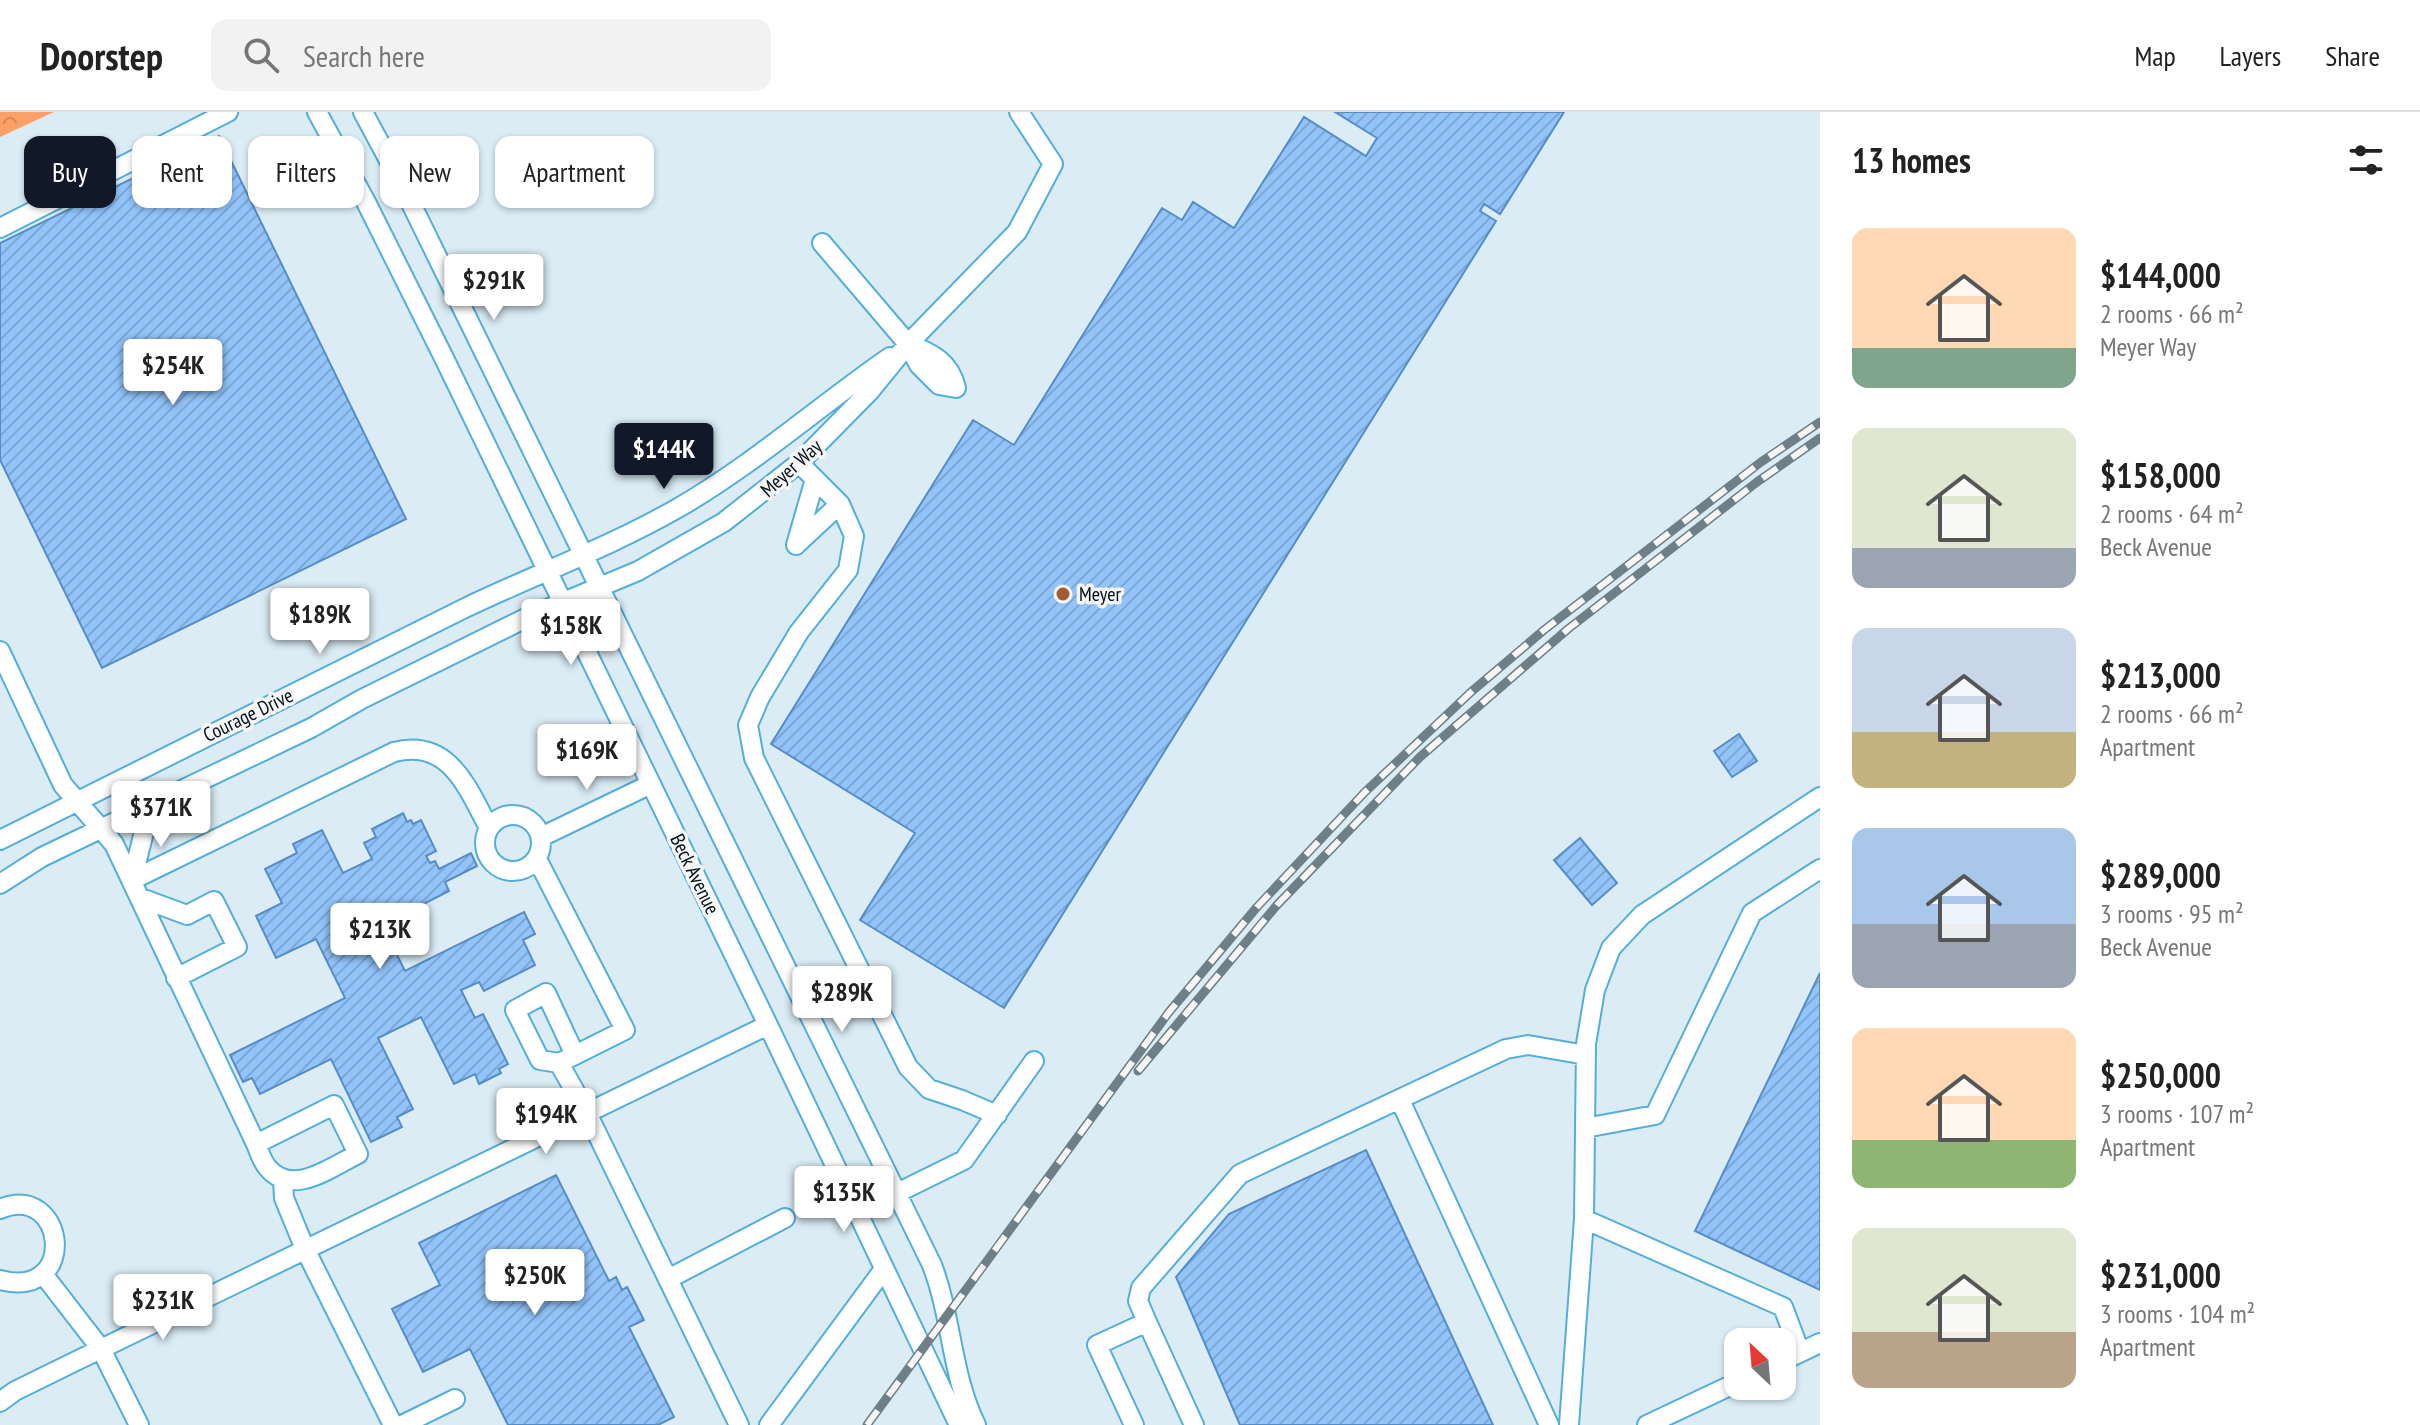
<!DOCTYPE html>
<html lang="en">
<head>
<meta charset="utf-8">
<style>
  :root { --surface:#fff; --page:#f2f2f2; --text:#222; --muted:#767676; --line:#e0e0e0; --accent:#111827 }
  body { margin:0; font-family:"PT Sans Narrow",sans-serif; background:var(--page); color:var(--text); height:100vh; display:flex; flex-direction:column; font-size:30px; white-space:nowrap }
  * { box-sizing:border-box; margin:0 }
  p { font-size:26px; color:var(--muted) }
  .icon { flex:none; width:44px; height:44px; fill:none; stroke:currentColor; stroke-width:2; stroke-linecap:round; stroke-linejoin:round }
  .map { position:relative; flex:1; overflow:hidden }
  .sheet { display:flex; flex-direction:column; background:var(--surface); width:600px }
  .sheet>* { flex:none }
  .guide { position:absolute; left:24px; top:24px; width:760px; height:72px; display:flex; gap:16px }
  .needle { width:52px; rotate:334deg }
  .controls { position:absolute; left:1724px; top:1216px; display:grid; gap:16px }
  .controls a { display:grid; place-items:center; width:72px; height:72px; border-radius:16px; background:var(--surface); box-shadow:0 2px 6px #0004; font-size:40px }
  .price { position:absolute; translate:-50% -68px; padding:0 18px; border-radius:8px; background:#fff; color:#222; font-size:26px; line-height:52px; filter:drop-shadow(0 2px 4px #0008) }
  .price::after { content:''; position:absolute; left:50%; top:48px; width:24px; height:18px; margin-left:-12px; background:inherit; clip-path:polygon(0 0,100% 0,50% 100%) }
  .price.on { background:var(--accent); color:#fff }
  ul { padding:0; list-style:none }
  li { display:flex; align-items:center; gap:24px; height:200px; padding:0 32px }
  li span { display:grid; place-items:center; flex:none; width:224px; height:160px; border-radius:16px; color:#555 }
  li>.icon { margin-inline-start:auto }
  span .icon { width:96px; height:96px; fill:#fffc; stroke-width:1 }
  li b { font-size:34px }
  h2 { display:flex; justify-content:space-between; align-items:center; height:96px; padding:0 32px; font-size:34px }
  .chip { padding:0 28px; border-radius:16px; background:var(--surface); box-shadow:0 2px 6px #0004; font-size:28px; line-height:72px }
  .chip.on { background:var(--accent); color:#fff }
  header { display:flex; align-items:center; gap:48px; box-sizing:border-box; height:112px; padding:0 40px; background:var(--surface); border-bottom:2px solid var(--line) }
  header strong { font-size:38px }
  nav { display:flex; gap:44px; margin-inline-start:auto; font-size:28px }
  .search { width:560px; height:72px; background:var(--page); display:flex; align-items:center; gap:20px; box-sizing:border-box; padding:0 28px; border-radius:16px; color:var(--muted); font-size:30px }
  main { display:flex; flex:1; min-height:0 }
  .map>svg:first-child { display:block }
  .forest { fill:url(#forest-crowns) }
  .building { fill:url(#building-hatch); stroke:#558dc7; stroke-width:2 }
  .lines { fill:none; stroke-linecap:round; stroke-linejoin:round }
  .minor-casing { stroke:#53afda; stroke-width:22 }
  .minor { stroke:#fff; stroke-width:18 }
  .rail-casing { stroke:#6e7f88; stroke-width:9 }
  .rail { stroke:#f6f6f6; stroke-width:6; stroke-dasharray:18; stroke-linecap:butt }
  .poi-dot { fill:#a25c30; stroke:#f6f6f6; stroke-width:3 }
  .labels { text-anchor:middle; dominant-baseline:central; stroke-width:7; stroke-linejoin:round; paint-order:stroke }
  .street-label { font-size:20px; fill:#01111a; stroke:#f6f6f6 }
  .poi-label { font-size:20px; fill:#01111a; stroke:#f6f6f6; text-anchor:start }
</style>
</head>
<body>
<header>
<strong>Doorstep</strong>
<div class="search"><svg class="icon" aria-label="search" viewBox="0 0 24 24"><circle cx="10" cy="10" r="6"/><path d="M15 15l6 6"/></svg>Search here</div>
<nav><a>Map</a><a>Layers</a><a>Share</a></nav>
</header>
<main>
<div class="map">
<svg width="1820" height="1313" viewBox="0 0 1820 1313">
  <defs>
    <pattern id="forest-crowns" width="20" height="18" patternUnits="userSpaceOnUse" patternTransform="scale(2)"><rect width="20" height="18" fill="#fda067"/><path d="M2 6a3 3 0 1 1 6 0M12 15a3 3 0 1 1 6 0" fill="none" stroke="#d78959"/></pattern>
    <pattern id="building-hatch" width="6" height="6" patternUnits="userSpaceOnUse" patternTransform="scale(2)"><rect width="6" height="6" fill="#92c4fa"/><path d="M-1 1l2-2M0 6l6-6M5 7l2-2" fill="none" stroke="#7ca7d6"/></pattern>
  </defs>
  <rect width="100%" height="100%" fill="#dbecf5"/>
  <path class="forest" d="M0 0H54L0 25Z"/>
  <path class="building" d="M1335 0H1564L1500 102 1484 92 1480 99 1496 109 1004 896 860 808 915 721 771 632 973 308 1014 333 1162 96 1182 108 1193 90 1234 116 1304 5 1366 44 1377 26Z
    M219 24 406 407 102 556 0 348V131Z
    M1739 622 1757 649 1732 665 1714 639Z
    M403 701 407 710 411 708 413 712 421 708 436 739 426 744 430 751 435 749 439 757 471 741 477 754 445 770 449 779 382 813 405 859 524 800 535 822 523 828 535 853 484 879 479 870 461 878 475 906 483 902 508 952 499 957 501 961 479 972 475 962 454 972 421 905 378 926 413 997 397 1005 402 1015 371 1030 331 947 260 982 252 966 243 970 230 943 345 886 316 827 276 846 256 804 282 791 265 757 297 741 293 732 322 718 343 761 372 747 364 731 376 725 372 717Z
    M1580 726 1617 771 1592 793 1554 748Z
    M1820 861V1178L1695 1119Z
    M1366 1038 1493 1313H1240L1176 1165 1229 1102Z
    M556 1063 609 1169 616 1165 622 1178 627 1175 644 1208 629 1215 674 1305 658 1313H508L470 1237 423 1260 392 1197 440 1173 419 1131Z"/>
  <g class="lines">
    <g class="minor-casing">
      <path id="minor" d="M317 0 366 90 444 246 768 913 959 1313
        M363 0 399 67 932 1153C952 1205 951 1262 976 1313
        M0 116 228 0
        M822 131 908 232 919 253 939 273 956 276C950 250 932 241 908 232
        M799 351 840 392 854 424 848 458 799 520 760 585 748 613 754 646 908 955 929 977 962 988 997 1003
        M798 431 840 392
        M796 433 815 367
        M0 539 63 673 114 732 256 1032C259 1039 262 1049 267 1055 292 1086 331 1055 358 1042L334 993 256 1032
        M485 731a28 28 0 1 1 56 0a28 28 0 1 1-56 0Z
        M541 725 651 672
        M0 728C155 650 310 572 465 496 536 462 610 435 678 396 753 353 819 294 890 245
        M537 747 625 918 559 951 587 1001 739 1313
        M132 768 394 640C449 626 467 675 489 716
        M132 768 150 696
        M0 772 42 745 311 616 362 587 530 504 638 459 724 410 799 351 869 280 908 232 1017 120 1053 52 1019 0
        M141 786 187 803 214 789 237 835 176 866
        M559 951 540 948 515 898 546 881 575 943
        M1400 988 1549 1313
        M1585 1016 1655 1003 1752 801 1820 757
        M283 1068 284 1086 305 1137 393 1313
        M897 1081 964 1048 1034 949
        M0 1097C66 1069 80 1189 0 1168
        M1584 1107 1783 1195 1800 1240
        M43 1162 101 1237 139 1313
        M668 1167 785 1106
        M1147 1210 1194 1313
        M1782 1249 1820 1231
        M0 1290 15 1279 74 1250 768 913
        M402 1313 455 1287
        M769 1313 884 1157
        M1134 1313 1097 1233 1147 1210 1138 1189 1141 1176 1240 1062 1506 937 1528 933 1586 943
        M1569 1313 1584 1107 1586 932 1595 878 1611 836 1642 803 1820 685
        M1647 1313 1738 1270"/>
    </g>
    <use href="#minor" class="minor"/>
    <g class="rail-casing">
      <path id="rail" d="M1138 959 1277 793 1420 645 1568 517 1757 370 1820 326
        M867 1313 1169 900 1257 795 1365 680 1471 580 1544 518 1761 350 1820 310"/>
    </g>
    <use href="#rail" class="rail"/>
  </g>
  <circle class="poi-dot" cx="1063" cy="482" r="8"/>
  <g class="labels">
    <g class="street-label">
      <text transform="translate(791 356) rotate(-42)">Meyer Way</text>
      <text transform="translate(248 603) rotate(-26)">Courage Drive</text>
      <text transform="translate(695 762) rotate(64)">Beck Avenue</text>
    </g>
    <g class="poi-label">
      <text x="1079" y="482">Meyer</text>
    </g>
  </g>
</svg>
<div class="controls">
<a><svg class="needle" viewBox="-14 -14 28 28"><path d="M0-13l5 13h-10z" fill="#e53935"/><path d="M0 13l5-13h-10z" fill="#767676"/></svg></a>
</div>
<b class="price" style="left:494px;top:210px">$291K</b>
<b class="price" style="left:173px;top:295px">$254K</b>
<b class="price on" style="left:664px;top:379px">$144K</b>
<b class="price" style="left:320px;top:544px">$189K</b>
<b class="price" style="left:571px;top:555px">$158K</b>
<b class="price" style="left:587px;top:680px">$169K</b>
<b class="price" style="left:161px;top:737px">$371K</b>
<b class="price" style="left:380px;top:859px">$213K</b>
<b class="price" style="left:842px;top:922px">$289K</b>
<b class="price" style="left:546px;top:1044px">$194K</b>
<b class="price" style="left:844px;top:1122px">$135K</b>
<b class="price" style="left:535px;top:1205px">$250K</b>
<b class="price" style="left:163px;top:1230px">$231K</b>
<div class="guide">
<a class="chip on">Buy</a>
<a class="chip">Rent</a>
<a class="chip">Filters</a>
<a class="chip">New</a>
<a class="chip">Apartment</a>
</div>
</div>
<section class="sheet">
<h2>13 homes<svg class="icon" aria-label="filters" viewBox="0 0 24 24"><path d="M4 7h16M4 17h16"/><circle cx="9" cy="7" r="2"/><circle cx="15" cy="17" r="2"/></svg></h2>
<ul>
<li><span style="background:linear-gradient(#ffd9b3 75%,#7fa58c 0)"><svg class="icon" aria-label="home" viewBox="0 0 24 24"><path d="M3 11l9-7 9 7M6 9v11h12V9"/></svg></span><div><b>$144,000</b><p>2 rooms · 66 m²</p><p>Meyer Way</p></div></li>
<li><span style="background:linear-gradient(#dfe7d0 75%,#9aa5b1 0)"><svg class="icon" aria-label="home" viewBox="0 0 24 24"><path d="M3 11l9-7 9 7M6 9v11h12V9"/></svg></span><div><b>$158,000</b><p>2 rooms · 64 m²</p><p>Beck Avenue</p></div></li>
<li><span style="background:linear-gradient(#c9d6e8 65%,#c2b280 0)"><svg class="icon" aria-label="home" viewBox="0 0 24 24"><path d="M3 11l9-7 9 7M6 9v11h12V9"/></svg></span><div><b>$213,000</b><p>2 rooms · 66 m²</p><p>Apartment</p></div></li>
<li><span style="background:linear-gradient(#a9c7e8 60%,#9aa5b1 0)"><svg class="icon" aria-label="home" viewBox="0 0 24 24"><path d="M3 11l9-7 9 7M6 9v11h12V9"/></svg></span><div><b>$289,000</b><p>3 rooms · 95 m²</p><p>Beck Avenue</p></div></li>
<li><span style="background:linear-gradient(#ffd9b3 70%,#8fb573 0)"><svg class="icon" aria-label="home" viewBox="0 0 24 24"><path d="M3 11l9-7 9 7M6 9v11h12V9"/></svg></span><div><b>$250,000</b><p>3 rooms · 107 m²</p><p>Apartment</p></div></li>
<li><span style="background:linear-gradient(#dfe7d0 65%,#b9a48a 0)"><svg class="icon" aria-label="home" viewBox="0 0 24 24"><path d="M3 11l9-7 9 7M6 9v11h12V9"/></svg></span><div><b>$231,000</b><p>3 rooms · 104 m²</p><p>Apartment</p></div></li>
</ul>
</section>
</main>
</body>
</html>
